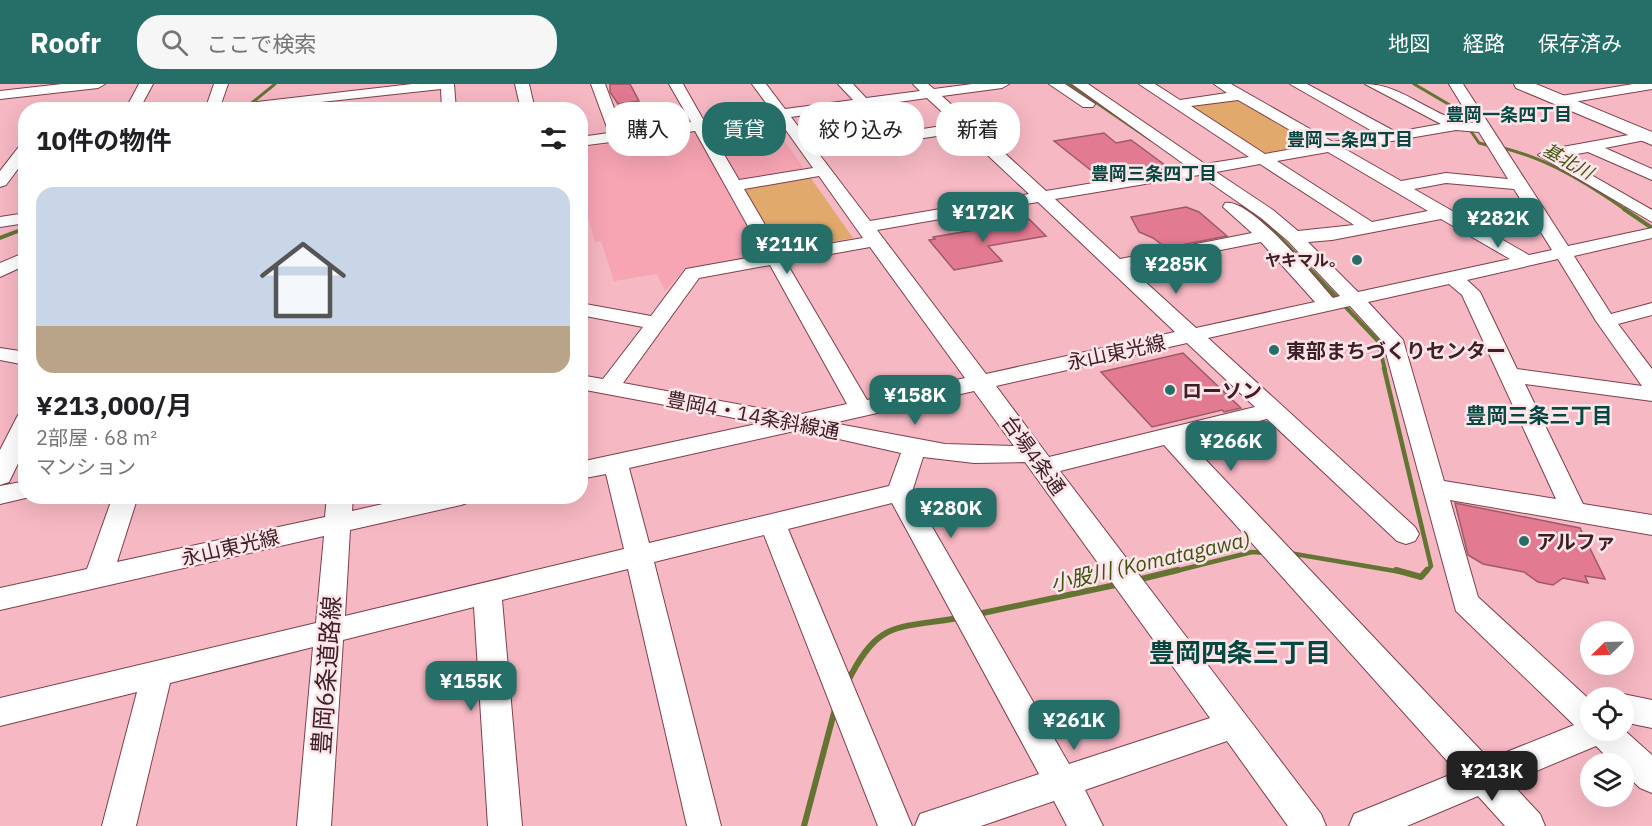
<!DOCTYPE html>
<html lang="ja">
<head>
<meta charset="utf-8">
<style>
  :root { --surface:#fff; --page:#f6f6f6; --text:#202124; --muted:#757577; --line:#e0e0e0; --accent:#266f69 }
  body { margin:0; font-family:"IBM Plex Sans","Noto Sans JP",sans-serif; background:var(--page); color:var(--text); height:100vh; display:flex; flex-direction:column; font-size:22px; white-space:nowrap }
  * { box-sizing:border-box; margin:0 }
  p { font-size:20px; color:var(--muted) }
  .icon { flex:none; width:33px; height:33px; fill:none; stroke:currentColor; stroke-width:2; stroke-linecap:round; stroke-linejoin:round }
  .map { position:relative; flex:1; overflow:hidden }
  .details { position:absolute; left:18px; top:18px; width:570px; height:402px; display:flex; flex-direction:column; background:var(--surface); border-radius:24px; box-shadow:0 6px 24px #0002 }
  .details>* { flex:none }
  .guide { position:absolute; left:606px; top:18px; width:570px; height:54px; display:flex; gap:12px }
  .needle { width:39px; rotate:247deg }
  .controls { position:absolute; left:1580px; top:537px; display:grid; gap:12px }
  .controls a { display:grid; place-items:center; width:54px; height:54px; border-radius:50%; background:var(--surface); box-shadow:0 6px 24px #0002; font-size:30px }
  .price { position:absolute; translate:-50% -51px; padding:0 14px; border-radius:12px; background:var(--accent); color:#fff; font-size:20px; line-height:39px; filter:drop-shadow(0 2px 3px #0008) }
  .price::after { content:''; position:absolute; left:50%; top:36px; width:18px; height:14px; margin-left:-9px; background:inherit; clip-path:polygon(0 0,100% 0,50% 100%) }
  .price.current { background:#222; color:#fff }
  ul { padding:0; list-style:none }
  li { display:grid; align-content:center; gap:12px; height:318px; padding:0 18px }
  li+li { border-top:2px solid var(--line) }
  li span { display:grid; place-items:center; height:186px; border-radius:18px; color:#555 }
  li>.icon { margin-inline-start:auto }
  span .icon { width:108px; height:108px; fill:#fffc; stroke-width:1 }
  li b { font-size:26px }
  h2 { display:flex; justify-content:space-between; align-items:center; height:72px; padding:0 18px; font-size:26px }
  .tag { padding:0 21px; border-radius:24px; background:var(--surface); box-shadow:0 6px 24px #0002; font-size:21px; line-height:54px }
  .tag.current { background:var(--accent); color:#fff }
  header { display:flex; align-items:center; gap:36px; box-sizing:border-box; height:84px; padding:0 30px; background:var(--accent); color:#fff }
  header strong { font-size:28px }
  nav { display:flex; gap:33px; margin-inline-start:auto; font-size:21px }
  .search { width:420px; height:54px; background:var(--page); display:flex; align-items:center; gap:15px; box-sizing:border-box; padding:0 21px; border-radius:24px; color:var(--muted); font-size:22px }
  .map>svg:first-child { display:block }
  .built { fill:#f7a4b3 }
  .green { fill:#e1a96c }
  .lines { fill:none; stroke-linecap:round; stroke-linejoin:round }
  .stream-far3 { stroke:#647433; stroke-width:3 }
  .stream-far2 { stroke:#647433; stroke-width:4 }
  .stream-far1 { stroke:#647433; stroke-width:4.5 }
  .stream { stroke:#647433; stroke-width:6 }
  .building { fill:#e27a91; stroke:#9e5a68; stroke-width:1.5 }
  .minor-casing { stroke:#7f3f4d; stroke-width:2 }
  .major-casing { stroke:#7f3f4d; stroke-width:2 }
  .minor { fill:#fff; fill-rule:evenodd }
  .major { fill:#fff; fill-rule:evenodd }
  .poi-dot { fill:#266f69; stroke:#fde5e9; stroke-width:2 }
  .labels { text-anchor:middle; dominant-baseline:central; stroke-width:5; stroke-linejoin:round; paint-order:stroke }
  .far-poi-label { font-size:16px; font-weight:bold; fill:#3d2026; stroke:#fde5e9; text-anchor:end }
  .far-neighbourhood-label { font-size:18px; font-weight:bold; fill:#064742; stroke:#fde5e9 }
  .far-water-label { font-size:18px; font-style:italic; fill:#3c540f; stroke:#fde5e9 }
  .poi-label { font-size:20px; font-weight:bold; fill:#3d2026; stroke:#fde5e9; text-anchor:start }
  .street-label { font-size:20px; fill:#3d2026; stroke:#fde5e9 }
  .neighbourhood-label { font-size:21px; font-weight:bold; fill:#064742; stroke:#fde5e9 }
  .water-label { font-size:21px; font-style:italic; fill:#3c540f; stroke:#fde5e9 }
  .near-street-label { font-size:24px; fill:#3d2026; stroke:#fde5e9 }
  .near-neighbourhood-label { font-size:26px; font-weight:bold; fill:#064742; stroke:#fde5e9 }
</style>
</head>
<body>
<header>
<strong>Roofr</strong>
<div class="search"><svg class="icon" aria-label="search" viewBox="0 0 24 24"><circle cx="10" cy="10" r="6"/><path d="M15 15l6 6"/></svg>ここで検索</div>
<nav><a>地図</a><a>経路</a><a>保存済み</a></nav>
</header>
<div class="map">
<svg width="1652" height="742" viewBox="0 0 1652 742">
  <rect width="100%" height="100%" fill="#f6b8c3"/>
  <path class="built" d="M766 38 772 39 803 83 800 86 722 98 762 169 760 171 684 186 665 207 657 190 614 197 601 157 595 158 581 109 580 64Z"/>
  <path class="green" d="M1240 14 1320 61 1264 70 1187 22Z
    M810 93 853 154 776 167 740 105Z"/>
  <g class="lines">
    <path class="stream-far3" d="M1069 0 1151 56
      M1414 0 1455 24 1479 59 1491 62
      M243 26 275 0
      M1499 63C1547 74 1587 99 1627 127
      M1241 120 1250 127"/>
    <path class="stream-far2" d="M1248 125 1265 138 1378 257 1385 286
      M1624 125 1652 144
      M0 154 26 144"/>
    <path class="stream-far1" d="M1384 284 1431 482 1426 488
      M1289 469 1401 488
      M1172 488 1252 468 1266 469"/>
    <path class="stream" d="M1396 486 1421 493 1427 486
      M1137 496 1178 486
      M978 530 1120 500
      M847 599C878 536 894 545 958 534
      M804 742 835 625"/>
  </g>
  <path class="building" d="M610 0H630L639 17 618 20 610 8Z
    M1104 49 1116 59 1131 56 1169 84 1102 95 1054 57Z
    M1186 123 1199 128 1227 152 1166 164 1153 154 1139 148 1131 133Z
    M1029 135 1046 152 988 162 1002 177 954 186 929 156 935 155 933 153 980 145 1000 137Z
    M1183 269 1241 324 1224 328 1222 326 1152 343 1101 288Z
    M1455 419 1580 444 1605 495 1585 492 1588 499 1563 494 1553 501 1538 498 1524 488 1483 480 1468 471Z"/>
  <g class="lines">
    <g class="minor-casing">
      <path id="minor" d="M62 0H105L98 4 0 15V7Z
        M139 0H153L139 26H125Z
        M214 0H228L219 26H205Z
        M412 0H454L456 26H442L441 5 246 26 257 18Z
        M515 0H529L535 26H521Z
        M591 0H605L623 48 691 38 669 0H683L704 37 772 27 752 0H766L785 25 853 16 838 0H853L866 14 920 7 913 0H928L934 5 972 0H1009L1002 4 942 12 1046 107 1188 83 1072 0H1088L1205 80 1249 73 1139 0H1155L1180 16 1227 9 1214 0H1231L1333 58 1379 51 1290 0H1307L1396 48 1441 40 1365 0C1405 0 1434 36 1473 39L1449 0H1463L1568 162 1652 144V154L1574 172 1611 230 1652 219V231L1618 240 1652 285V317L1525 300 1583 420 1652 431V451L1450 416 1478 513 1590 616V646L1623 645 1652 671V709L1640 704 1623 688V680H1614L1596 662 1510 698 1540 730 1545 742H1505L1478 712 1407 742H1349L1354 730 1457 688 1164 361 1060 387 1321 730 1326 742H1288L1227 657 1085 706 1103 742H1067L1054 717 981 742H915L920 730 1039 690 892 419 788 445 912 742H878L764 451 654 478 721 742H687L628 485 502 516 522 742H488L474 523 343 556 331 742H297L313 563 170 599 136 742H102L137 608 0 642V614L316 539 324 452 0 526V504L87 485 113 412H138L117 478 325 433 327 412H353L352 427 418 412H473L470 418 461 421 350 446 345 532 624 465 606 390 580 395V378L761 339 580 305V291L603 295 643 243 580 231V219L651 232 686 185 764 171 695 47 580 62V53L609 49ZM927 14 955 40 813 62 791 33ZM1238 16 1316 61 1265 70 1191 22ZM778 35 813 84 739 96 709 45ZM1456 46 1479 48 1508 95 1446 89 1401 97 1345 65ZM963 48 1029 110 870 137 819 70ZM1328 68 1428 127 1372 138 1277 77ZM1260 80 1354 141 1298 147 1273 126 1216 88ZM1199 91 1261 134 1288 157 1340 212 1333 214C1315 194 1250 113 1225 119L1223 123 1252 149 1120 175 1055 115ZM819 92 863 154 781 168 744 105ZM1446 99 1514 105 1552 166 1529 171 1414 105ZM1038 118 1175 248 986 290 877 146ZM1441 135 1510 175 1358 208 1308 158 1332 156ZM1261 158 1315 218 1196 244 1130 184ZM870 163 965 294 867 316 786 178ZM1558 175 1596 237 1642 302 1517 285 1480 208 1467 196ZM770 181 847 320 797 331 623 299 699 194ZM1449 200 1462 211 1556 415 1444 397 1403 256 1368 218ZM1350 222 1383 258 1456 527 1574 641 1489 675 1186 355 1267 335 1397 457 1406 460 1415 457 1419 450 1415 443 1208 254ZM1187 259 1255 323 1049 373 996 302ZM974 307 1014 362 945 360 833 339ZM799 346 901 369 889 402 649 459 629 384ZM923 373 974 379 1025 378 1210 634 1069 680 912 408Z
        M1049 0H1065L1095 20 1093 23H1083Z
        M1633 0H1652V5L1561 20 1554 16 1561 12Z
        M1645 48 1652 51 1650 55 1605 64 1652 85V96L1588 68 1560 73 1652 126V138L1538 71 1546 66Z
        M26 59V74L6 101 0 103V87L21 60Z
        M26 129V139L0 143V133Z
        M26 168V181L0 193V179Z
        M0 264 26 268V281L0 276Z
        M26 329V363L9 398 0 401V366L18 331Z
        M26 397V412H34L0 420V402Z
        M1623 610 1652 616V644L1623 638V614H1614Z"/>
    </g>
    <g class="major-casing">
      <path id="major" d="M1514 0H1536L1652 48V61L1516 4Z"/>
    </g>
    <use href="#minor" class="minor"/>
    <use href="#major" class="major"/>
  </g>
  <g class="poi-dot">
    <circle cx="1357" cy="176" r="6"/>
    <circle cx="1274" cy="266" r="6"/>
    <circle cx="1170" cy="306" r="6"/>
    <circle cx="1524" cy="457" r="6"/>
  </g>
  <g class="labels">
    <g class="far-poi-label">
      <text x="1345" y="176">ヤキマル。</text>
    </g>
    <g class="far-neighbourhood-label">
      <text x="1509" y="30">豊岡一条四丁目</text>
      <text x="1350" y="55">豊岡二条四丁目</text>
      <text x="1154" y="89">豊岡三条四丁目</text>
    </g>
    <g class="far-water-label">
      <text transform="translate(1568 77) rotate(29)">基北川</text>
    </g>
    <g class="poi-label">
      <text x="1286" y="266">東部まちづくりセンター</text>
      <text x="1182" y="306">ローソン</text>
      <text x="1536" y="457">アルファ</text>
    </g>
    <g class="street-label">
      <text transform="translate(1116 268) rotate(-12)">永山東光線</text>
      <text transform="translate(753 331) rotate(11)">豊岡4・14条斜線通</text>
      <text transform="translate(1034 371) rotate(54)">台場4条通</text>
      <text transform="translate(230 463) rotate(-13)">永山東光線</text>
    </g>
    <g class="neighbourhood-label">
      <text x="1539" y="331">豊岡三条三丁目</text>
    </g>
    <g class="water-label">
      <text transform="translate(1150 477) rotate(-13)">小股川 (Komatagawa)</text>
    </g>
    <g class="near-street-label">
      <text transform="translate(326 591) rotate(-86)">豊岡6条道路線</text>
    </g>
    <g class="near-neighbourhood-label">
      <text x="1240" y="568">豊岡四条三丁目</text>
    </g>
  </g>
</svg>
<div class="controls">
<a><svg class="needle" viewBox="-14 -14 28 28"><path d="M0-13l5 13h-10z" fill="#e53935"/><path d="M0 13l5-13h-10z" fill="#757577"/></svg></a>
<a><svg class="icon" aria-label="locate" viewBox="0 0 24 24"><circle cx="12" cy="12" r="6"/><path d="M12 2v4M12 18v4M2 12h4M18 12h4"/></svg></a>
<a><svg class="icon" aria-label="layers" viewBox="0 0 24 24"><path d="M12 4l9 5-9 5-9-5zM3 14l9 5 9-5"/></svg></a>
</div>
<b class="price" style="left:983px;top:159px">¥172K</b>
<b class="price" style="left:1498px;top:165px">¥282K</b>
<b class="price" style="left:787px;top:191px">¥211K</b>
<b class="price" style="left:1176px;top:211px">¥285K</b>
<b class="price" style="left:915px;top:342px">¥158K</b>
<b class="price" style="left:1231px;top:388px">¥266K</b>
<b class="price" style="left:951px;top:455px">¥280K</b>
<b class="price" style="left:471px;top:628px">¥155K</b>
<b class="price" style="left:1074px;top:667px">¥261K</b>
<b class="price current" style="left:1492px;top:718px">¥213K</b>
<div class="guide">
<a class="tag">購入</a>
<a class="tag current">賃貸</a>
<a class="tag">絞り込み</a>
<a class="tag">新着</a>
</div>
<section class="details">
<h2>10件の物件<svg class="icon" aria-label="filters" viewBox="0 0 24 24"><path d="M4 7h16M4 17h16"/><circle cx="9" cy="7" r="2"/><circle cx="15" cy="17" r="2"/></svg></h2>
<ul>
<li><span style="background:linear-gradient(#c9d6e8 75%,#b9a48a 0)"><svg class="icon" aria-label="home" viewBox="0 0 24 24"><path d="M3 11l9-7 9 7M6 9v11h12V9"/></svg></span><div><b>¥213,000/月</b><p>2部屋 · 68 m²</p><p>マンション</p></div></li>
</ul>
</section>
</div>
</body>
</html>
